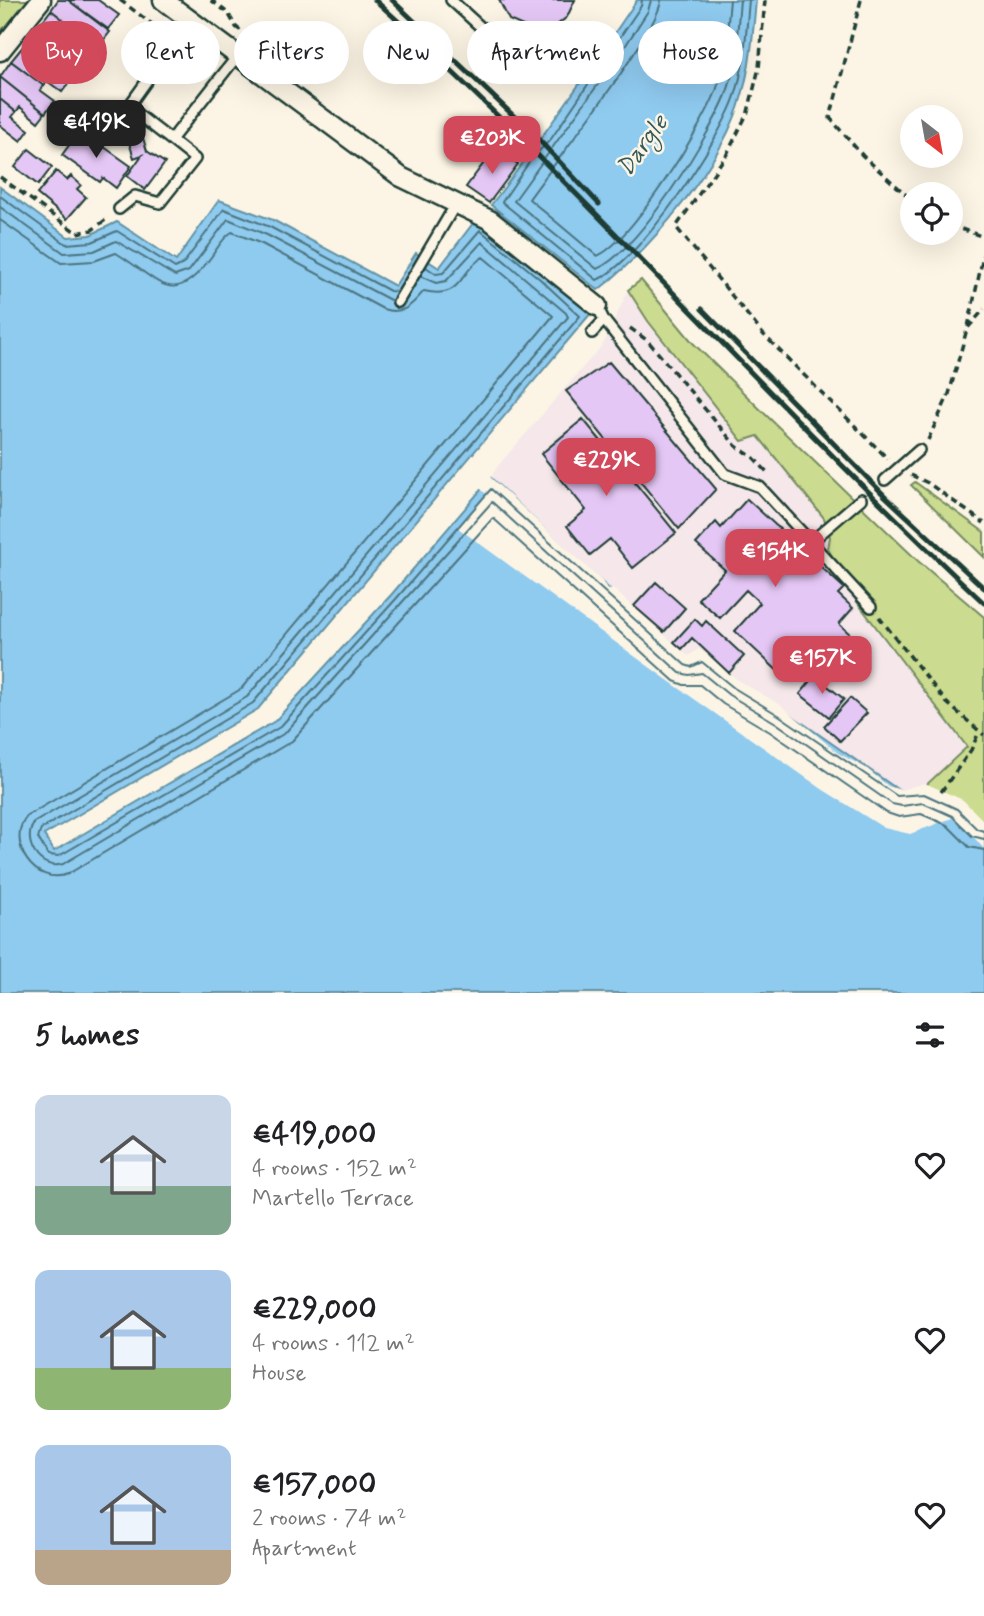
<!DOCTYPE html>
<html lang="en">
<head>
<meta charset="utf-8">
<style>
  :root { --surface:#fff; --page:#f6f6f6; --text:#202124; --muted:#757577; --accent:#d1495b }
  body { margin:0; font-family:Mynerve,sans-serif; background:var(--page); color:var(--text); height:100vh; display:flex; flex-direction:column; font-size:26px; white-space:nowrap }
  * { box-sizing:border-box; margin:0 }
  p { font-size:23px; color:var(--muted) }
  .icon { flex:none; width:38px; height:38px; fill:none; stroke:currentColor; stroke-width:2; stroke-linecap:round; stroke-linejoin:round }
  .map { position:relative; height:993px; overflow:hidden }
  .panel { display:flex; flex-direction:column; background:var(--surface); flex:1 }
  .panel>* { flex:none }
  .banner { position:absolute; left:21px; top:21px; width:943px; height:63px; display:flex; gap:14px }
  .needle { width:46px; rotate:149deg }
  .buttons { position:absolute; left:900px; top:105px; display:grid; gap:14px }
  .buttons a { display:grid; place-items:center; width:63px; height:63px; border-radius:50%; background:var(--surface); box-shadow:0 7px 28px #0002; font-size:35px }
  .price { position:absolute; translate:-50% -60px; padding:0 16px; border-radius:14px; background:var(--accent); color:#fff; font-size:23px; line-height:46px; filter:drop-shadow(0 2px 4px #0008) }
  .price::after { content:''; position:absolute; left:50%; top:42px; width:21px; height:16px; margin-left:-10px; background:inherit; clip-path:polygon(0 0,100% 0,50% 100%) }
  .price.on { background:#222; color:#fff }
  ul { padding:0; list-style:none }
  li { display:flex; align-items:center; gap:21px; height:175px; padding:0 35px }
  li span { display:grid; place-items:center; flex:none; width:196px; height:140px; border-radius:14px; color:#555 }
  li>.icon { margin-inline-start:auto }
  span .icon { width:84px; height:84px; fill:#fffc; stroke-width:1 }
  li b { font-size:30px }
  h2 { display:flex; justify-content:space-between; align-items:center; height:84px; padding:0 35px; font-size:30px }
  .chip { padding:0 24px; border-radius:32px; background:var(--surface); box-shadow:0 7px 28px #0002; font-size:24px; line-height:63px }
  .chip.on { background:var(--accent); color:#fff }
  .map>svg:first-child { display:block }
  .built { fill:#f5e7ea }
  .green { fill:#cbdb8f; stroke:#758c62; stroke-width:2 }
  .water { fill:#8fcaef; stroke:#6292a4; stroke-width:2 }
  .pier { fill:#fcf5e5 }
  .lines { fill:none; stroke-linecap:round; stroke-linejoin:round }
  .shore { stroke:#4c757f; stroke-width:2 }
  .building { fill:#e5c7f5; stroke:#1f3d34; stroke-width:2 }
  .service-casing { stroke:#1f3d34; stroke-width:14 }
  .minor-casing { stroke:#1f3d34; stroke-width:23 }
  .path { stroke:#1f3d34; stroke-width:3.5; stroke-dasharray:7 5; stroke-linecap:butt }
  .service { stroke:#fcf5e5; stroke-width:9 }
  .minor { stroke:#fcf5e5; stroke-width:18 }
  .rail { stroke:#1f3d34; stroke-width:5 }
  .labels { text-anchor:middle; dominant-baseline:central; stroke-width:5; stroke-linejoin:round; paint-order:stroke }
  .water-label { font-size:24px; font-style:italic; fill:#355959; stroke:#fcf5e5 }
</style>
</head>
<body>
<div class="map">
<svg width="984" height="993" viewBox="0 0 984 993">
  <rect width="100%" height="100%" fill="#fcf5e5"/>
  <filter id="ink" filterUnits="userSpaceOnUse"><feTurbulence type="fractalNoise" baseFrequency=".0143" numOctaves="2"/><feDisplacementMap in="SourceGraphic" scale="14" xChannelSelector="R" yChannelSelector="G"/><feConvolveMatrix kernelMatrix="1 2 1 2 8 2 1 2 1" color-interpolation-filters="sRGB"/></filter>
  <g filter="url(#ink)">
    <path class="built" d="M628 290 648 321 742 441 758 436 824 518 830 537 828 550 857 602 967 747 924 787 901 791 689 660 578 561 491 478 497 467 604 343Z"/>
    <path class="green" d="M0 0H30L9 25 0 30Z
      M641 280 693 343 767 416 918 561 984 617V827L924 787 967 747 857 602 828 549 830 537 824 518 758 436 742 441 648 321 628 290Z
      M915 482 984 532V557L911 485Z"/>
    <path class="water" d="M637 0H756C753 32 751 64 742 95 725 161 651 249 598 290L491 205C542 138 590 70 637 0Z
      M0 187 68 237 90 235 117 222 176 261 219 200 273 220 395 286 416 253 439 268 474 222H482L591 313 258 709 44 835 54 851 275 721 391 595 491 478 578 561 689 660 737 682 784 710 900 791 984 827V993H0Z"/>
    <path class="pier" d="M489 476 602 581 608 590 613 589 688 656 699 649 739 681 781 705 838 753 866 768 888 786 901 790 925 783 963 800 984 821V849L965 827 952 818 910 834 884 828 822 789 666 679 458 528 486 494 479 487Z"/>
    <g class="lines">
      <path class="shore" d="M642 0 641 6 551 139 532 158 502 202 597 280C641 260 719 142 735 96 745 66 746 32 749 0
        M651 0 648 11 622 51 514 201 597 269C638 251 709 137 726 95 737 66 737 31 740 0
        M661 0C660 30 552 166 529 199L597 256C630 243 703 126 716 91 726 63 727 30 730 0
        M0 196 66 244 92 242 117 231 175 268 183 264 224 209 270 227 390 291 397 292
        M0 207 64 253 94 251 116 241 175 276 189 271 228 219 267 235 392 301
        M0 220 61 263 94 261 116 253C159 279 173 311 211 257 217 249 223 237 232 232L262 244 383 309C403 316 412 305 424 291 463 300 458 272 483 257L553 316 241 689 27 816C5 842 35 887 68 874L292 741 493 518 674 681 684 685H700L723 704 770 732 887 813 899 817 921 814 947 825 969 847 984 850
        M426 267 436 274 443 273 480 230 540 279 580 316 253 703 41 829 38 838 48 855 59 856 280 727 396 599 491 489 685 665 691 667 702 662 734 688 780 716 897 796 924 794 957 809 977 829 984 831
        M420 276 436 283 446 281 482 242 566 313 568 317 247 697 35 822C20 840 40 872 63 864L285 733 492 502 680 673 689 675 702 673 729 695 776 723 892 804 902 806 923 803 952 816 972 836 984 839"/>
    </g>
    <path class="building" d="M58 0H68L110 32 98 47 51 10Z
      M68 0H98L119 15 108 29Z
      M499 0H575L567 17 557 25 532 30 509 20Z
      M51 10 84 36 78 43 91 53 81 66 35 31Z
      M35 31 79 69 71 80 25 44Z
      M25 44 71 80 62 92 47 81 44 86 11 61Z
      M11 61 44 86 40 90 55 101 45 113 0 77Z
      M0 77 45 113 38 122 20 107 16 112 0 99Z
      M0 99 16 112 12 117 29 130 21 141 0 125Z
      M140 128 147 151 165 163 145 190 127 176 142 155 134 158 126 133Z
      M80 130 131 166 116 188 103 178 100 182 62 155Z
      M495 148 518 164 489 203 466 187Z
      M29 149 52 167 38 185 15 167Z
      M56 171 67 180 71 176 81 185 77 189 86 197 67 219 37 194Z
      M609 362 716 489 679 529 566 391Z
      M583 419 676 533 633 568 610 539 590 555 567 526 586 510 541 454Z
      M747 499 844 588 838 594 853 608 839 624 851 635 826 663 807 646 781 674 735 631 760 603 746 590 720 618 698 599 725 570 696 544 716 522 721 528Z
      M656 582 685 608 664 632 634 606Z
      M695 619 702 626 706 621 744 656 729 673 692 638 682 649 674 642Z
      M815 676 844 699 829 717 800 694Z
      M850 698 867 713 840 741 824 726Z"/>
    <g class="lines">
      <g class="service-casing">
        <path id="service" d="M451 0 496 41 527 63
          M128 107 171 140
          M108 135 156 68
          M119 209 135 196 160 203 195 159 171 140 238 55
          M398 302 457 202
          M597 306 604 320 725 474 760 487 871 607
          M592 333 604 320
          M885 480 919 450
          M812 541 861 499"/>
      </g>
      <g class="minor-casing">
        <path id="minor" d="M163 0 401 177 490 220 597 306
          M0 51 41 0"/>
      </g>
      <path class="path" d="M120 0 193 55 203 53
        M211 0 228 13 236 27 290 69
        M765 0 759 68 748 112 727 154 676 227 763 334 888 459
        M861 0 830 118 863 156 912 200
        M0 177 77 233 92 230 108 218
        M950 225 984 237
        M968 327 984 252
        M630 328 648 341 736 446 754 458 769 474
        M928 440 949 394 967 329 984 309
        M911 475 928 483 984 523
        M879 617 947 703 984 735
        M941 792 971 750 979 732"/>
      <use href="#service" class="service"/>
      <use href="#minor" class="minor"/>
      <path class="rail" d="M375 0C587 192 775 408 984 603
        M392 0 539 140 599 204
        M702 309 886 497 984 588"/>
    </g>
  </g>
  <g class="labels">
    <g class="water-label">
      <text transform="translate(643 146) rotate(-54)">Dargle</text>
    </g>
  </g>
</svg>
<div class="buttons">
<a><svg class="needle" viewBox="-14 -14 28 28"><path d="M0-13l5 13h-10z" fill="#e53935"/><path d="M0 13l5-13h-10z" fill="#757577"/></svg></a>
<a><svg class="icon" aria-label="locate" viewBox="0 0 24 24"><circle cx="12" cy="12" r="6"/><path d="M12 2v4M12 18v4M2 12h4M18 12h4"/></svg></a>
</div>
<b class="price on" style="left:96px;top:160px">€419K</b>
<b class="price" style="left:492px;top:176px">€203K</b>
<b class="price" style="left:606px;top:498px">€229K</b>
<b class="price" style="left:775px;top:589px">€154K</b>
<b class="price" style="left:822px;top:696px">€157K</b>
<div class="banner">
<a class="chip on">Buy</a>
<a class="chip">Rent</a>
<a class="chip">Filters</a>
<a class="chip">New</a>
<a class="chip">Apartment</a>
<a class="chip">House</a>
</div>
</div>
<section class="panel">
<h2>5 homes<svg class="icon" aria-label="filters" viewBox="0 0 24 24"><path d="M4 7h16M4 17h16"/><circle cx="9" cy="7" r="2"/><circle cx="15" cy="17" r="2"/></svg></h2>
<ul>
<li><span style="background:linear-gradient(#c9d6e8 65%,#7fa58c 0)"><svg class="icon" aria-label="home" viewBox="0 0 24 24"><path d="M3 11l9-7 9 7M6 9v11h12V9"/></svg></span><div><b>€419,000</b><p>4 rooms · 152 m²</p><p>Martello Terrace</p></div><svg class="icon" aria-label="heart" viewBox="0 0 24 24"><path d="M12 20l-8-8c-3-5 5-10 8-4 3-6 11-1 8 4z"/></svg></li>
<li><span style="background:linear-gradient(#a9c7e8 70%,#8fb573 0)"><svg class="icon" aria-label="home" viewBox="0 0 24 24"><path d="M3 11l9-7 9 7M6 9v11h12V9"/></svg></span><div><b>€229,000</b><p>4 rooms · 112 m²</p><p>House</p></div><svg class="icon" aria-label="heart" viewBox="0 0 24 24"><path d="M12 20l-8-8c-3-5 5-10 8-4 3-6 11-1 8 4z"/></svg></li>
<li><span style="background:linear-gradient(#a9c7e8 75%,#b9a48a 0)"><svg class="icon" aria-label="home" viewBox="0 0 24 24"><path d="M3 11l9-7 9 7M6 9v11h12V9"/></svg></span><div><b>€157,000</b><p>2 rooms · 74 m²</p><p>Apartment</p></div><svg class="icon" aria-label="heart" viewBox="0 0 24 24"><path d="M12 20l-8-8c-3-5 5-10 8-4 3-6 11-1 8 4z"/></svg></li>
</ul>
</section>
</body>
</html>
